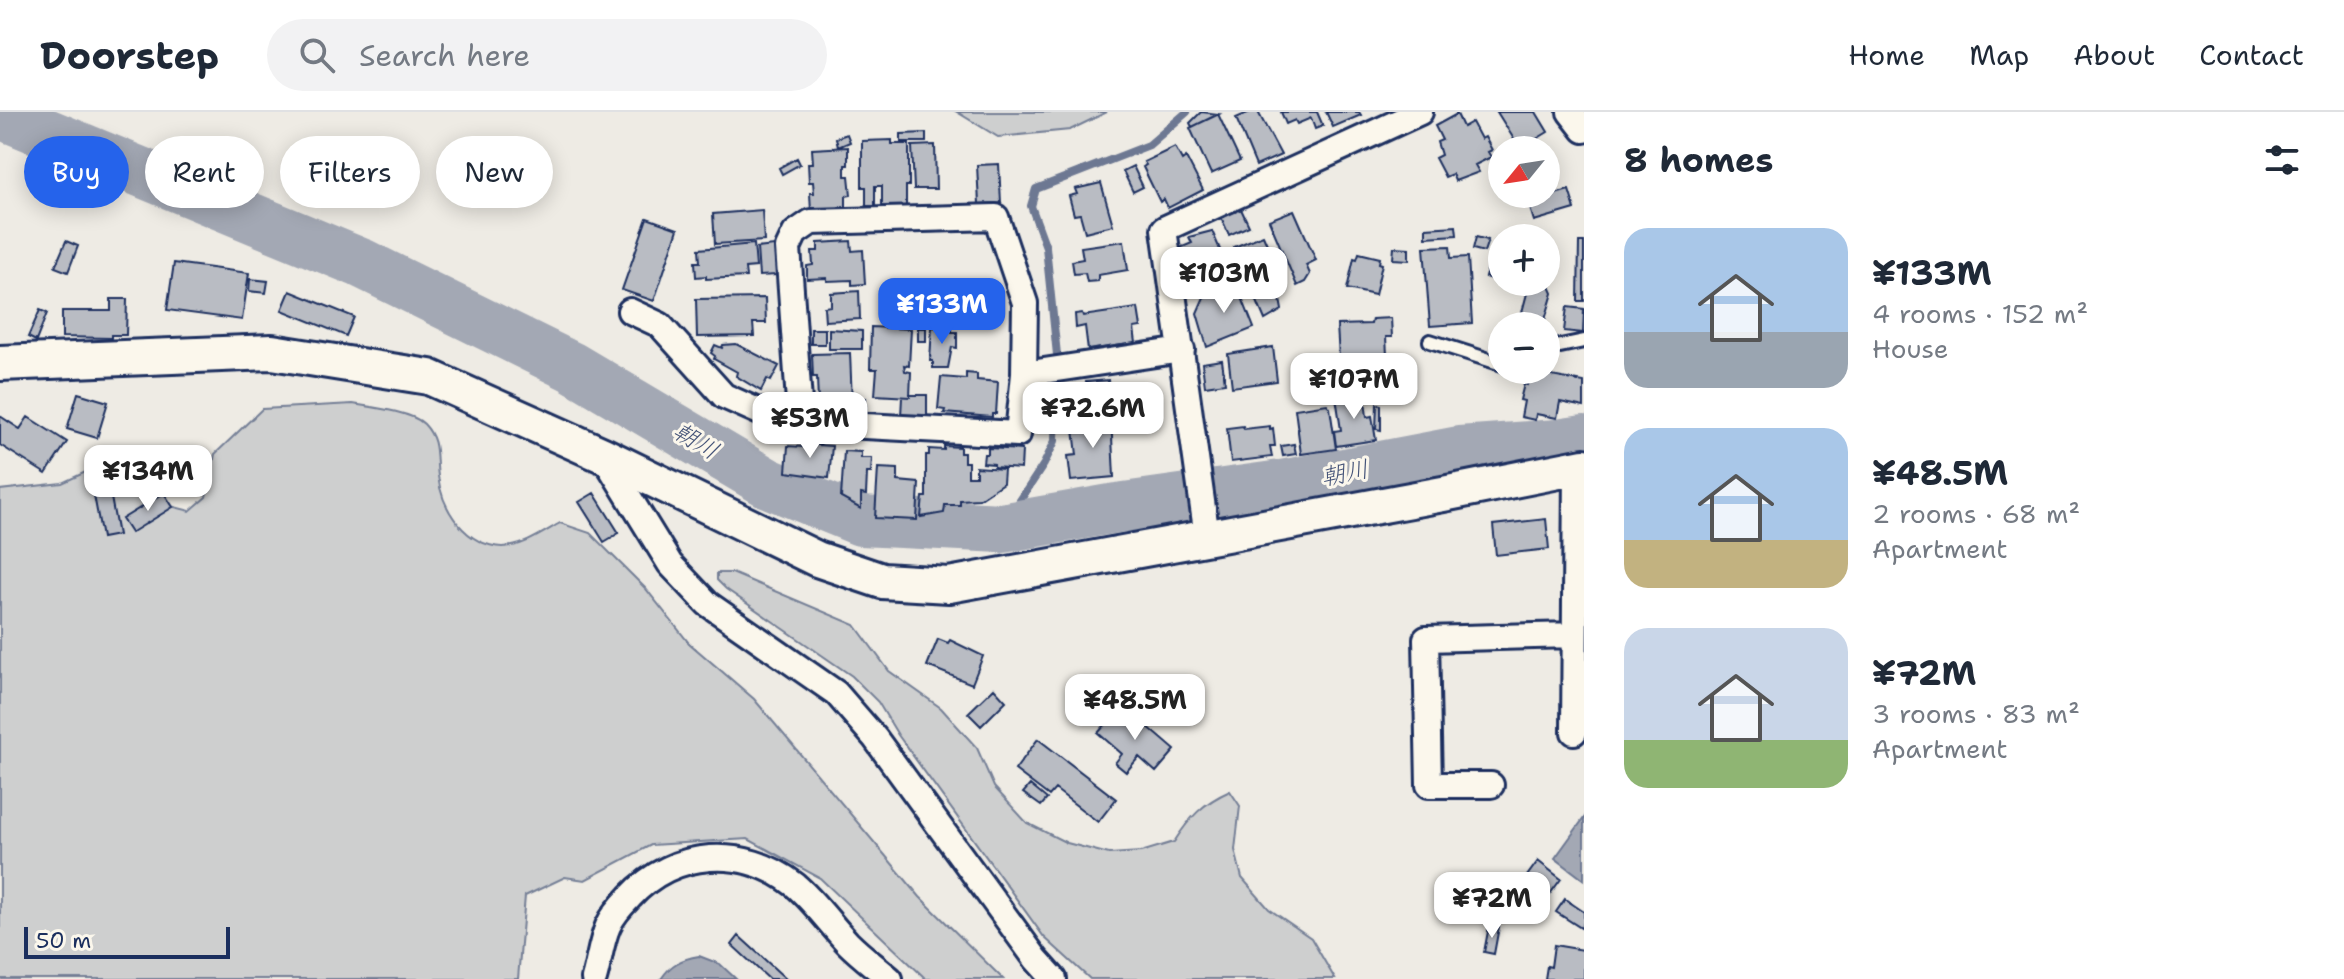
<!DOCTYPE html>
<html lang="en">
<head>
<meta charset="utf-8">
<style>
  :root { --surface:#fff; --page:#f2f2f3; --text:#1f2937; --muted:#747a83; --line:#e0e1e3; --accent:#2563eb }
  body { margin:0; font-family:"Shantell Sans","Klee One",sans-serif; background:var(--page); color:var(--text); height:100vh; display:flex; flex-direction:column; font-size:30px; white-space:nowrap }
  * { box-sizing:border-box; margin:0 }
  p { font-size:26px; color:var(--muted) }
  .icon { flex:none; width:44px; height:44px; fill:none; stroke:currentColor; stroke-width:2; stroke-linecap:round; stroke-linejoin:round }
  .map { position:relative; flex:1; overflow:hidden }
  .side { display:flex; flex-direction:column; background:var(--surface); width:760px }
  .side>* { flex:none }
  .banner { position:absolute; left:24px; top:24px; width:760px; height:72px; display:flex; gap:16px }
  .needle { width:52px; rotate:240deg }
  .tools { position:absolute; left:1488px; top:24px; display:grid; gap:16px }
  .tools a { display:grid; place-items:center; width:72px; height:72px; border-radius:50%; background:var(--surface); box-shadow:0 4px 20px #0003; font-size:40px }
  .scale { position:absolute; left:24px; bottom:20px; width:206px; box-sizing:border-box; padding-left:8px; border:4px solid #1b2f5e; border-top:0; font-size:22px; line-height:28px; white-space:nowrap; color:#1b2f5e; -webkit-text-stroke:6px #fbf7ec; paint-order:stroke }
  .price { position:absolute; translate:-50% -68px; padding:0 18px; border-radius:16px; background:#fff; color:#222; font-size:26px; line-height:52px; filter:drop-shadow(0 2px 4px #0008) }
  .price::after { content:''; position:absolute; left:50%; top:48px; width:24px; height:18px; margin-left:-12px; background:inherit; clip-path:polygon(0 0,100% 0,50% 100%) }
  .price.active { background:var(--accent); color:#fff }
  ul { padding:0; list-style:none }
  li { display:flex; align-items:center; gap:24px; height:200px; padding:0 40px }
  li span { display:grid; place-items:center; flex:none; width:224px; height:160px; border-radius:24px; color:#555 }
  li>.icon { margin-inline-start:auto }
  span .icon { width:96px; height:96px; fill:#fffc; stroke-width:1 }
  li b { font-size:34px }
  h2 { display:flex; justify-content:space-between; align-items:center; height:96px; padding:0 40px; font-size:34px }
  .tag { padding:0 28px; border-radius:36px; background:var(--surface); box-shadow:0 4px 20px #0003; font-size:28px; line-height:72px }
  .tag.active { background:var(--accent); color:#fff }
  header { display:flex; align-items:center; gap:48px; box-sizing:border-box; height:112px; padding:0 40px; background:var(--surface); border-bottom:2px solid var(--line) }
  header strong { font-size:38px }
  nav { display:flex; gap:44px; margin-inline-start:auto; font-size:28px }
  .search { width:560px; height:72px; background:var(--page); display:flex; align-items:center; gap:20px; box-sizing:border-box; padding:0 28px; border-radius:44px; color:var(--muted); font-size:30px }
  main { display:flex; flex:1; min-height:0 }
  .map>svg:first-child { display:block }
  .green { fill:#cecfcf; stroke:#747f96; stroke-width:2 }
  .water { fill:#a3a8b4; stroke:#6d7892; stroke-width:2 }
  .lines { fill:none; stroke-linecap:round; stroke-linejoin:round }
  .stream { stroke:#6d7892; stroke-width:8 }
  .river { stroke:#a3a8b4; stroke-width:50 }
  .building { fill:#b9bcc3; stroke:#1b2f5e; stroke-width:2 }
  .lane-casing { stroke:#1b2f5e; stroke-width:18 }
  .street-casing { stroke:#1b2f5e; stroke-width:30 }
  .secondary-casing { stroke:#1b2f5e; stroke-width:40 }
  .lane { stroke:#fbf7ec; stroke-width:12 }
  .street { stroke:#fbf7ec; stroke-width:24 }
  .secondary { stroke:#fbf7ec; stroke-width:34 }
  .labels { text-anchor:middle; dominant-baseline:central; stroke-width:6; stroke-linejoin:round; paint-order:stroke }
  .water-label { font-size:24px; font-style:italic; fill:#445378; stroke:#fbf7ec }
</style>
</head>
<body>
<header>
<strong>Doorstep</strong>
<div class="search"><svg class="icon" aria-label="search" viewBox="0 0 24 24"><circle cx="10" cy="10" r="6"/><path d="M15 15l6 6"/></svg>Search here</div>
<nav><a>Home</a><a>Map</a><a>About</a><a>Contact</a></nav>
</header>
<main>
<div class="map">
<svg width="1584" height="867" viewBox="0 0 1584 867">
  <rect width="100%" height="100%" fill="#eeebe4"/>
  <filter id="ink" filterUnits="userSpaceOnUse"><feTurbulence type="fractalNoise" baseFrequency=".0125" numOctaves="2"/><feDisplacementMap in="SourceGraphic" scale="16" xChannelSelector="R" yChannelSelector="G"/><feConvolveMatrix kernelMatrix="1 2 1 2 8 2 1 2 1" color-interpolation-filters="sRGB"/></filter>
  <g filter="url(#ink)">
    <path class="green" d="M957 0H1107L1070 18 998 25Z
      M353 292C371 295 412 300 424 312 440 329 435 344 438 364 442 398 466 434 503 435 523 435 544 420 560 411L590 421 646 477 689 531 754 587 920 785 1003 867H926L820 766 748 727 651 733 585 768 565 765 525 784 518 867H0V378L62 371 90 358 125 361 155 390 190 399 206 385 215 342 262 297Z
      M717 461H732L855 513 889 559 941 596 977 636 994 675 1027 711 1067 731 1109 742 1141 740 1174 730C1190 705 1203 691 1230 679L1240 694 1235 738 1242 766 1269 797 1311 826 1335 867H1090L1044 825 898 623 878 590 852 564 726 477 717 468Z"/>
    <path class="water" d="M1584 706V768L1555 746Z
      M699 844 720 852 736 867H661C671 852 681 847 699 844Z"/>
    <g class="lines">
      <path class="stream" d="M1002 416 1044 352 1055 329 1057 243 1046 135 1031 94 1036 77 1149 33 1187 0"/>
      <path class="river" d="M0 2 361 151 572 255 768 371 861 409 1002 416 1117 396 1281 373 1459 339 1557 332 1584 328"/>
    </g>
    <path class="building" d="M1201 0 1219 2 1192 15 1190 11Z
      M1250 0H1258L1281 43 1256 54 1236 6Z
      M1281 0H1317L1323 14 1315 17 1311 6 1297 12 1295 8 1286 12Z
      M1326 0H1359L1361 3 1333 15Z
      M1497 0H1536L1548 20 1520 37Z
      M1218 2 1240 49 1211 62 1190 16Z
      M1457 2 1463 15 1472 10 1481 27 1485 25 1492 38 1488 40 1491 45 1475 53 1479 60 1455 69 1452 62 1445 65 1435 46 1441 43 1437 30 1442 28 1435 14Z
      M926 21V30H901V22Z
      M847 22 850 30 838 35 836 26Z
      M892 28V32H909V74H906V97H882V74H875V94H866V75H862V29Z
      M935 33 936 77H914L912 34Z
      M848 35V53H845V64H849L851 83 846 84V98L811 100 810 81H814L813 70H809L808 51H813L812 37Z
      M1175 35 1182 48 1186 45 1203 78 1168 96 1164 87 1160 90 1143 55 1146 53 1144 50Z
      M797 46 800 52 782 62 779 56Z
      M999 52 1001 91 979 92 977 53Z
      M1133 54 1143 75 1133 80 1123 59Z
      M1101 71 1113 113 1085 120 1080 102 1074 103 1069 84 1077 82 1075 77Z
      M1569 78 1575 97 1534 109 1528 90Z
      M1241 97 1249 114 1229 123 1221 105Z
      M762 98 764 129 715 132 713 102Z
      M1294 98 1316 148 1306 153 1310 162 1305 170 1297 174 1269 108Z
      M647 106 678 117 654 189 622 178Z
      M1456 114 1457 123 1426 125V116Z
      M1212 119 1227 154 1190 169 1181 148 1184 147 1180 136 1192 131 1189 125Z
      M1263 123 1287 179 1279 182 1282 198 1265 208 1234 135Z
      M1476 125 1488 128 1484 140 1473 137Z
      M66 129 78 134 68 160 55 155Z
      M851 129 852 139 863 138 865 172 852 173V168L827 169V166L807 167V154L813 153 812 139H818V131Z
      M1124 129 1128 158 1098 163V169L1087 170 1085 161 1074 162 1072 149 1083 147 1081 135Z
      M1579 130H1584V189H1578Z
      M754 132 756 155 745 156 746 165 706 167V164L696 165 695 150H700L699 137Z
      M774 134 777 163 759 164 757 136Z
      M1450 134 1451 146 1468 145 1472 211 1430 214 1424 135Z
      M1394 135 1409 136V148L1393 147Z
      M1493 139 1502 142V170H1526L1524 177 1485 165Z
      M1359 141 1380 146 1379 151 1382 152 1375 183 1347 177 1354 146 1357 147Z
      M174 151 249 161 242 208 167 198Z
      M1234 154 1238 163 1201 178 1198 169Z
      M1546 165 1553 181 1544 211 1521 204 1530 170H1546Z
      M250 167 268 169 266 181 249 179Z
      M1235 168 1254 216 1207 235 1197 201 1204 185 1222 178 1221 174Z
      M290 179 354 205 346 224 282 198Z
      M859 179 860 207 825 209 824 195 831 194V181Z
      M765 186 766 211H753L754 224 697 225 696 187Z
      M111 187H127L126 223H111V226L62 225V199H111Z
      M1567 195 1584 197 1583 221 1564 219Z
      M1138 196 1141 215 1134 216 1136 231 1088 238 1085 214 1076 216 1075 202 1082 201 1083 204Z
      M40 198 47 201 36 229 28 225Z
      M1391 206 1392 225H1386L1387 243 1372 244V250L1342 251 1341 246H1339L1337 213 1371 212 1372 207Z
      M871 215 911 217 909 254 904 253 905 259 911 260 910 285 875 283 877 257H870Z
      M932 215 952 216V220H957V236L952 235 948 256H933V249H930Z
      M918 216H926V229H918Z
      M811 217H825V232H811Z
      M829 217 862 219V237H829Z
      M736 232 779 254 771 269 767 267 761 279 736 264 737 260 714 247 715 244 711 241 715 233 722 236 723 233Z
      M1273 235 1277 269 1232 275 1228 242Z
      M850 241 852 290 818 291 817 265H813L812 242Z
      M1222 248 1225 271 1205 274 1202 251Z
      M1530 260 1584 270V295L1560 290 1557 306 1536 302 1535 308 1521 305 1524 289 1520 288 1524 272 1527 273Z
      M966 261 977 262V268L998 270 996 302H992V305L944 301 945 298 938 297 941 265 966 267Z
      M1356 267H1379L1380 282 1365 283V277H1357Z
      M1108 268 1110 290 1088 292 1086 270Z
      M78 281 108 290 97 326 67 317Z
      M1359 281 1360 288H1365L1367 305 1372 304 1376 328 1336 334 1334 319 1341 318 1336 285Z
      M910 283H927V304H901L902 285H910Z
      M866 286V298H857V287Z
      M1327 292 1330 296 1336 337 1301 342 1295 297Z
      M1377 292 1381 293V318L1376 317Z
      M0 304 20 317 28 305 67 330 46 362 0 333Z
      M1111 305 1114 365 1071 369 1068 344 1077 343 1073 309Z
      M1243 314 1244 317 1270 314V317L1273 316 1275 334H1270L1272 345 1231 350 1227 316Z
      M803 332 832 334 829 366 786 360 788 334 803 335Z
      M1294 332 1296 342 1283 344 1281 334Z
      M944 334 960 335V341H964V350H968V364H976V355L1004 357 1003 371 979 387 960 388V393H945L944 401 921 405 923 385H926V343H929V337L944 338Z
      M988 336 1022 338 1021 357 994 355V352L983 351 984 342H988Z
      M844 339 861 340V346H872L871 361H867L866 383 861 382V397L841 386Z
      M878 356 898 357V369L919 371 917 408 875 406Z
      M107 364 118 423 102 426 91 367Z
      M164 381 173 395 131 421 122 407Z
      M594 381 619 421 604 430 579 390Z
      M1546 407 1549 437 1496 443 1493 413Z
      M938 527 948 531 950 528 983 544 972 572 927 554Z
      M994 576 1006 589 981 614 968 601Z
      M1119 597 1135 611 1139 607 1175 638 1156 660 1139 645 1126 660 1115 651 1122 642 1098 621Z
      M1038 627 1116 687 1098 710 1055 677 1049 684 1015 658Z
      M1030 673 1047 687 1041 694 1023 681Z
      M1538 749 1561 767 1544 790 1533 782 1540 774 1527 764Z
      M1565 787 1584 800V811L1581 816 1556 800Z
      M1489 814 1499 815 1494 842 1484 840Z
      M739 824 786 867H769L732 833Z
      M1554 833 1584 838V867H1545L1547 854 1551 855Z"/>
    <g class="lines">
      <g class="lane-casing">
        <path id="lane" d="M1430 229 1502 252
          M1546 237 1584 229"/>
      </g>
      <g class="street-casing">
        <path id="street" d="M1570 0 1584 18
          M630 199 660 213 724 284 762 301 800 304 788 136 795 121 811 110 996 105 1025 191 1024 262 1182 238
          M800 304 807 311 1018 322 1024 262
          M603 343 670 452 708 492 836 581 875 626 1036 847 1054 867
          M1207 425 1164 117 1420 0
          M1574 620 1576 356
          M1491 673H1429L1426 527 1573 523
          M594 867C599 850 601 830 608 814 613 803 622 793 630 785 674 737 744 733 795 773 814 789 831 813 848 831 861 844 876 855 890 867"/>
      </g>
      <g class="secondary-casing">
        <path id="secondary" d="M0 251 272 240 429 265 603 343 817 447 882 469 949 473 1443 382 1584 354"/>
      </g>
      <use href="#lane" class="lane"/>
      <use href="#street" class="street"/>
      <use href="#secondary" class="secondary"/>
    </g>
  </g>
  <g class="labels">
    <g class="water-label">
      <text transform="translate(696 329) rotate(31)">朝川</text>
      <text transform="translate(1345 361) rotate(-11)">朝川</text>
    </g>
  </g>
</svg>
<div class="tools">
<a><svg class="needle" viewBox="-14 -14 28 28"><path d="M0-13l5 13h-10z" fill="#e53935"/><path d="M0 13l5-13h-10z" fill="#747a83"/></svg></a>
<a>+</a>
<a>−</a>
</div>
<div class="scale">50 m</div>
<b class="price" style="left:1224px;top:203px">¥103M</b>
<b class="price active" style="left:942px;top:234px">¥133M</b>
<b class="price" style="left:1354px;top:309px">¥107M</b>
<b class="price" style="left:1093px;top:338px">¥72.6M</b>
<b class="price" style="left:810px;top:348px">¥53M</b>
<b class="price" style="left:148px;top:401px">¥134M</b>
<b class="price" style="left:1135px;top:630px">¥48.5M</b>
<b class="price" style="left:1492px;top:828px">¥72M</b>
<div class="banner">
<a class="tag active">Buy</a>
<a class="tag">Rent</a>
<a class="tag">Filters</a>
<a class="tag">New</a>
</div>
</div>
<section class="side">
<h2>8 homes<svg class="icon" aria-label="filters" viewBox="0 0 24 24"><path d="M4 7h16M4 17h16"/><circle cx="9" cy="7" r="2"/><circle cx="15" cy="17" r="2"/></svg></h2>
<ul>
<li><span style="background:linear-gradient(#a9c7e8 65%,#9aa5b1 0)"><svg class="icon" aria-label="home" viewBox="0 0 24 24"><path d="M3 11l9-7 9 7M6 9v11h12V9"/></svg></span><div><b>¥133M</b><p>4 rooms · 152 m²</p><p>House</p></div></li>
<li><span style="background:linear-gradient(#a9c7e8 70%,#c2b280 0)"><svg class="icon" aria-label="home" viewBox="0 0 24 24"><path d="M3 11l9-7 9 7M6 9v11h12V9"/></svg></span><div><b>¥48.5M</b><p>2 rooms · 68 m²</p><p>Apartment</p></div></li>
<li><span style="background:linear-gradient(#c9d6e8 70%,#8fb573 0)"><svg class="icon" aria-label="home" viewBox="0 0 24 24"><path d="M3 11l9-7 9 7M6 9v11h12V9"/></svg></span><div><b>¥72M</b><p>3 rooms · 83 m²</p><p>Apartment</p></div></li>
</ul>
</section>
</main>
</body>
</html>
